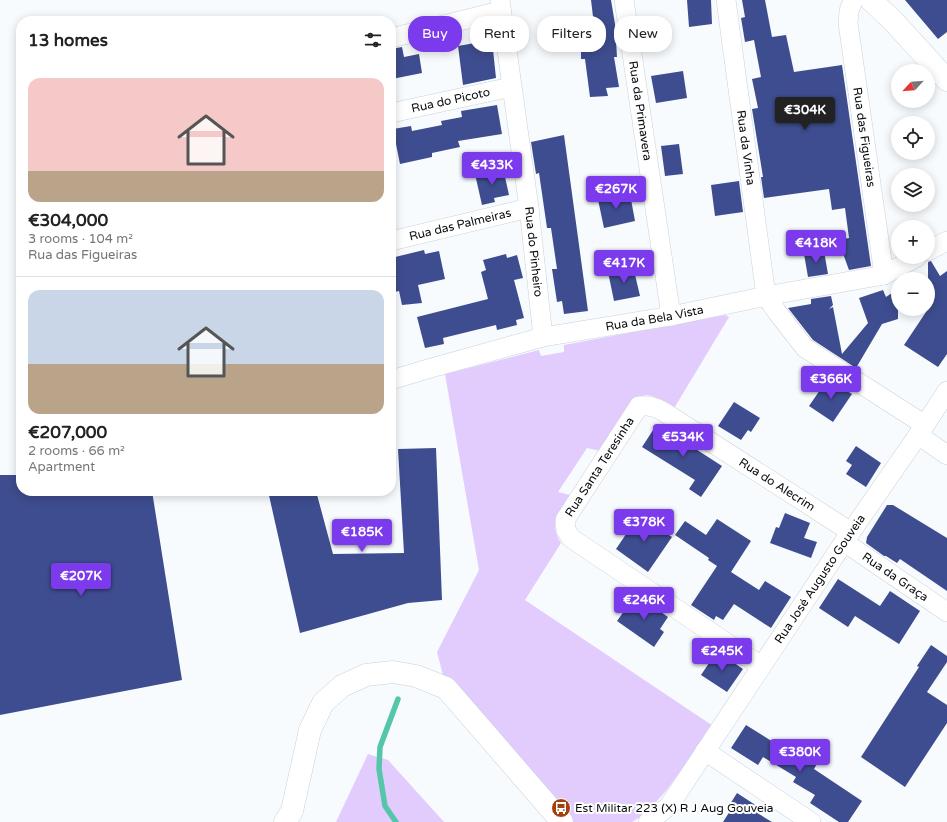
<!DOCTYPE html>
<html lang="en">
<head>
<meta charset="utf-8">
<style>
  :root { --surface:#fff; --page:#f6f6f6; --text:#222; --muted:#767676; --line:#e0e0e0; --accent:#7c3aed }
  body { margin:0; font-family:"Varela Round",sans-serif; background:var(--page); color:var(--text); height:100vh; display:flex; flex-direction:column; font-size:15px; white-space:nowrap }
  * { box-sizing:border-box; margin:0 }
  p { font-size:13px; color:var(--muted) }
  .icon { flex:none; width:22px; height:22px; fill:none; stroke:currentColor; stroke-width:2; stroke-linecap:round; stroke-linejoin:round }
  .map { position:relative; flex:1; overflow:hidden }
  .side { position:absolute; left:16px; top:16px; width:380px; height:480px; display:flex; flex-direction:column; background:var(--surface); border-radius:16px; box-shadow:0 2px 10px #0003 }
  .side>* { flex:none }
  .top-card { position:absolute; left:408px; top:16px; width:380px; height:36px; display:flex; gap:8px }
  .needle { width:26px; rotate:244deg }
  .tools { position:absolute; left:891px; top:64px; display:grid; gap:8px }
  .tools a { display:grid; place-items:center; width:44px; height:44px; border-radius:50%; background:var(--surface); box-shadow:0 2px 10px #0003; font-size:20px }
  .price { position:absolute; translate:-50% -34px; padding:0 9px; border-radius:4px; background:var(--accent); color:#fff; font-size:13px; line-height:26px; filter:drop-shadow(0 1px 2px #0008) }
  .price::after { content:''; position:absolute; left:50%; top:24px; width:12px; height:9px; margin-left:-6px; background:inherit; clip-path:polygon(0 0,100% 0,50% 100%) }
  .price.on { background:#222; color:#fff }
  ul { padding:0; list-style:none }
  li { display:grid; align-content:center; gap:8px; height:212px; padding:0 12px }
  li+li { border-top:1px solid var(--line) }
  li span { display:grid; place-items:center; height:124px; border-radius:12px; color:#555 }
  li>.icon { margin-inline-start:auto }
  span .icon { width:72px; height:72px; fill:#fffc; stroke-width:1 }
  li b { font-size:17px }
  h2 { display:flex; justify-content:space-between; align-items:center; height:48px; padding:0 12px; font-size:17px }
  .tag { padding:0 14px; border-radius:16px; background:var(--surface); box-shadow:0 2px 10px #0003; font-size:14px; line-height:36px }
  .tag.on { background:var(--accent); color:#fff }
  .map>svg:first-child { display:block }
  .green { fill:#e1ccfd }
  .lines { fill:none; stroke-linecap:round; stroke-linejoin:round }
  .stream { stroke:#56c6ab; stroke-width:5.5 }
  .building { fill:#3e4d8f }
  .minor-casing { stroke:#c8d2da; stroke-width:20 }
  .tertiary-casing { stroke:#c8d2da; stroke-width:23 }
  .minor { stroke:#fff; stroke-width:19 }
  .tertiary { stroke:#fff; stroke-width:22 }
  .labels { text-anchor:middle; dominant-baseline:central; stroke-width:4; stroke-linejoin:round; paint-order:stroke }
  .street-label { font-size:12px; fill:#090c0e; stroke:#fff }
  .poi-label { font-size:12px; fill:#090c0e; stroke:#fff; text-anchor:start }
</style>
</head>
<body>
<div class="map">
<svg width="947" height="822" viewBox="0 0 947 822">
  <rect width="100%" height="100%" fill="#f7fbfe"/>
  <path class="green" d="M725 315 729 317 673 410C657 398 649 388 631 402L600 451 587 448 558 492 570 495C559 514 548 522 561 543L525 600 713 726 666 791 645 814 632 822H570L444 679 437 652 479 570 445 374 539 350 541 356 564 352V345Z
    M368 754 388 760 444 822H336Z"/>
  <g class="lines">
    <path class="stream" d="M396 822 385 806 379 769 380 747 398 699"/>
  </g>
  <path class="building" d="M591 0H611L615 24 617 57H614L619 87 606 88 608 96 590 97 585 59H581V42H566L565 25H594Z
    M687 0H711L712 24 689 27Z
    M742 0H765L772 37 786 35 794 72 842 65 871 266 849 270 838 240 849 238 845 208 832 210 829 189 764 198 761 177H763L752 109 758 108 752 79 761 77 754 40 745 42 741 18 745 17Z
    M905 0H947V32L938 39Z
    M492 40 496 78 463 85 458 46Z
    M402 47 404 57 419 54 422 73 392 79 391 71V49Z
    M683 71 687 98 656 103 651 76Z
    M497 105 502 134 458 141 460 147 432 153V157L400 164 393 129 411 126 412 131 442 125 441 121 462 117 461 111Z
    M564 135 588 311 564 314 562 301 557 302 552 269H557L551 228H547L539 173 536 174 531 142Z
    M679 144 683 174 665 176 661 146Z
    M503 168 509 195 494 198 495 202 482 205 475 174Z
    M739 181 743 212 715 216 711 185Z
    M613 192 614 198 630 194 635 221 604 228 597 195Z
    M424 250 425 254 439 251 445 279 418 285 422 303 402 305 399 291 391 293V258Z
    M824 251 828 274 808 277 804 254Z
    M506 254 507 258 517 255 523 278 514 280 524 318 516 320 517 325 497 330 496 325 443 338 444 344 425 348 417 317 488 299 481 272 486 270 483 260Z
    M931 261 940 276 947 271V354L938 367 904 345 928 309V262Z
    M633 266 640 296 614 301 608 272Z
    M898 289V319L882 324 856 368 813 340 788 308 811 304V299L831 296 833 305 829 309 833 307 842 354 868 323 859 298 883 290 886 297Z
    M829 377 845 387 844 389 852 394 833 422 809 406Z
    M734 402 760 418 751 432 748 430 741 440 718 426Z
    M657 424 722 466 701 497 689 489 695 480 642 447Z
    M856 446 881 463 866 487 846 474 852 465 846 461Z
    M436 448 442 600 408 603 300 633 268 491H316L333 554 404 553 398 449Z
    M0 475H21V491H152L182 680 0 715Z
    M887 505H893L947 538V591L900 559 897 563 886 556H884L866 543 867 537Z
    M785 513 810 523 804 538 817 542 811 558 770 543 776 527 779 528Z
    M639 515 672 537 648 572 616 549Z
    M717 519 751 541 731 572 759 590 765 581 791 597 771 628 734 604 723 620 716 616 714 620 691 605 717 566 708 560 709 558 675 535 685 521 706 535Z
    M838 579 880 606 890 591 920 611 899 644 855 616 848 627 819 608Z
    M640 597 668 617 660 629 664 632 654 647 617 621 627 607 631 610Z
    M931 645 947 656V662L927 692 947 705V723L905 787 861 757 919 667 917 666Z
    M717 651 743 669 727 692 701 675Z
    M746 725 789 752 794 745 819 760 814 769 862 801 848 822H839L810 803 815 795 793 782 796 777 763 757 758 765 731 748Z
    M737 793 757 806 754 811 772 822H723L730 811 727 809Z"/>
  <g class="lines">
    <g class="minor-casing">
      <g id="minor">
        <path id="s1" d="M500 0 529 208 543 337"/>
        <path id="s2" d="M624 0 671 316"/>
        <path id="s3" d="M726 0 766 296 777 312 805 348 925 425"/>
        <path id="s4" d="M853 0 849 11 848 23 884 275"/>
        <path d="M391 38 500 11"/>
        <path id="s5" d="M391 113 511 87"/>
        <path id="s6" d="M391 241 529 208"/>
        <path d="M928 251 947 241"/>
        <path id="s7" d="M391 380 431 368 543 337 671 316 766 296 884 275 917 257"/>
        <path d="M918 435 947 455"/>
        <path id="s8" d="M844 542 947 612"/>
        <path id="s9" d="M761 666 571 538 566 530 565 520 639 406C649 405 655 407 664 412L851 532"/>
        <path d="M705 751 811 822"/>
        <path id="s10" d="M648 822 669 806 844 542 925 425 947 391"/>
      </g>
    </g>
    <g class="tertiary-casing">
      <path id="tertiary" d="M871 0 895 23 947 80
        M285 822 292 811 310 730 323 703 342 686 366 675 393 672 416 676 446 688 562 822"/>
    </g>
    <use href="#minor" class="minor"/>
    <use href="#tertiary" class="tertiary"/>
  </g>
  <defs>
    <g id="bus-disc" transform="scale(1)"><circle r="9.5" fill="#a43f0e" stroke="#fff"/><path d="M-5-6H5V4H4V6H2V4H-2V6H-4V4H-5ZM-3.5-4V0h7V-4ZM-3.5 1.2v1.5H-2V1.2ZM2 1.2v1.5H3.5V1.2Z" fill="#fff"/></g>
  </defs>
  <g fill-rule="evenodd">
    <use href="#bus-disc" x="561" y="808"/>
  </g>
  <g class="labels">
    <g class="street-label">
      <text stroke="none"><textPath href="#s5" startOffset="61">Rua do Picoto</textPath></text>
      <text stroke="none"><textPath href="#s2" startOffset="112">Rua da Primavera</textPath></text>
      <text stroke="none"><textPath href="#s4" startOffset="139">Rua das Figueiras</textPath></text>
      <text stroke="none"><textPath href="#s3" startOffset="149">Rua da Vinha</textPath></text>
      <text stroke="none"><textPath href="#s6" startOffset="71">Rua das Palmeiras</textPath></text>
      <text stroke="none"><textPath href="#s1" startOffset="254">Rua do Pinheiro</textPath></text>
      <text stroke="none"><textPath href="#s7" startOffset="271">Rua da Bela Vista</textPath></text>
      <text stroke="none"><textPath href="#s9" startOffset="312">Rua Santa Teresinha</textPath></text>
      <text stroke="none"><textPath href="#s9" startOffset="545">Rua do Alecrim</textPath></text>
      <text stroke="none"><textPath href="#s8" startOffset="62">Rua da Graça</textPath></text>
      <text stroke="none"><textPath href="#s10" startOffset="299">Rua José Augusto Gouveia</textPath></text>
    </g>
    <g class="poi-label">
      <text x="575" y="808">Est Militar 223 (X) R J Aug Gouveia</text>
    </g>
  </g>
</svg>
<div class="tools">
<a><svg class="needle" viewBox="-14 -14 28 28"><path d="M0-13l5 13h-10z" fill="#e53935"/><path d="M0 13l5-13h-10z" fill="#767676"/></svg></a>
<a><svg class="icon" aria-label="locate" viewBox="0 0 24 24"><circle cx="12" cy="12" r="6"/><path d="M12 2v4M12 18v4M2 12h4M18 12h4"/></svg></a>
<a><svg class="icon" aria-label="layers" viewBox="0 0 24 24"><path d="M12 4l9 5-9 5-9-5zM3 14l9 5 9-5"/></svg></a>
<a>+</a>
<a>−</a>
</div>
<b class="price on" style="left:805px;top:131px">€304K</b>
<b class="price" style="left:492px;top:186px">€433K</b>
<b class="price" style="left:616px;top:210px">€267K</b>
<b class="price" style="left:816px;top:264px">€418K</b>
<b class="price" style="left:624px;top:284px">€417K</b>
<b class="price" style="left:831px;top:400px">€366K</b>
<b class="price" style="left:683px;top:458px">€534K</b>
<b class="price" style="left:644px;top:543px">€378K</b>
<b class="price" style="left:362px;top:553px">€185K</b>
<b class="price" style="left:81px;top:597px">€207K</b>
<b class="price" style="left:644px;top:621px">€246K</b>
<b class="price" style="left:722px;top:672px">€245K</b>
<b class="price" style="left:800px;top:773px">€380K</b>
<div class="top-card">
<a class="tag on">Buy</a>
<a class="tag">Rent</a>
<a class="tag">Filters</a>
<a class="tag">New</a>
</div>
<section class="side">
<h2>13 homes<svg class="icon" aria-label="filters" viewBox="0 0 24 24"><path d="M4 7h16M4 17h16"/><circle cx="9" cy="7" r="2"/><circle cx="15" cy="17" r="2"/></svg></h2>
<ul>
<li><span style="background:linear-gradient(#f6c9c9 75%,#b9a48a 0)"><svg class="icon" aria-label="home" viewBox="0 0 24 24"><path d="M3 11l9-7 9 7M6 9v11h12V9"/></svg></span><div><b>€304,000</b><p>3 rooms · 104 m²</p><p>Rua das Figueiras</p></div></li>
<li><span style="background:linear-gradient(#c9d6e8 60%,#b9a48a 0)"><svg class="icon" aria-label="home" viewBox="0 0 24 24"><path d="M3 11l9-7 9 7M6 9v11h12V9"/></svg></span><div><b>€207,000</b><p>2 rooms · 66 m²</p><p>Apartment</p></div></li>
</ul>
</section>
</div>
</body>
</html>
